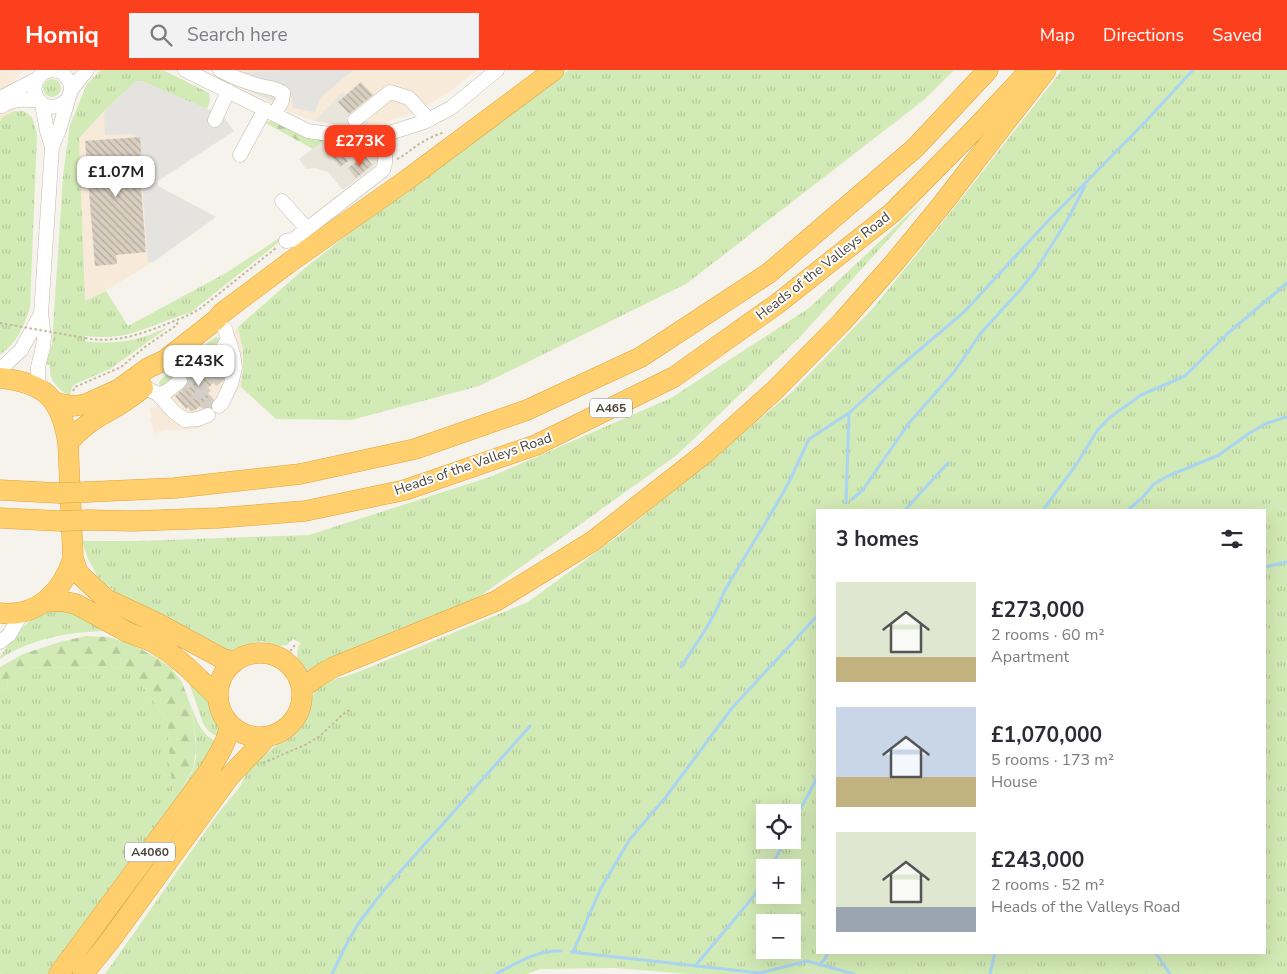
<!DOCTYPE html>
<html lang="en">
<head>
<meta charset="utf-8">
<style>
  :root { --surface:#fff; --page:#f2f2f3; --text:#2b2b33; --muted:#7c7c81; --accent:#fc3f1d }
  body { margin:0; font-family:"Nunito Sans",sans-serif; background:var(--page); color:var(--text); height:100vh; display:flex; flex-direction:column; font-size:19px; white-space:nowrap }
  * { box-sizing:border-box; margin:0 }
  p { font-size:16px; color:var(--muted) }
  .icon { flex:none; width:28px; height:28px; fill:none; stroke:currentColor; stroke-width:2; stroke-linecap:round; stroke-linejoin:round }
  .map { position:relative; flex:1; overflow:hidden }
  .side { position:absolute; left:816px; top:439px; width:450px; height:445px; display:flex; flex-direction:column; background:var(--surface); border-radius:0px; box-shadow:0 5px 20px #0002 }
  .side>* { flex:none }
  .buttons { position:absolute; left:756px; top:734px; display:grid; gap:10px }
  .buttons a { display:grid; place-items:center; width:45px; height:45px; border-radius:0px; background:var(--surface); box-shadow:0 5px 20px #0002; font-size:25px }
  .price { position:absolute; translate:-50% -42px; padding:0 11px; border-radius:10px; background:#fff; color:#222; font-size:16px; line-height:32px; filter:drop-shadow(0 1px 2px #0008) }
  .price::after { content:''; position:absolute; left:50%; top:30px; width:15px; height:11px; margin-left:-8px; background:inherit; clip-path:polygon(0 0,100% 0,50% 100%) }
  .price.selected { background:var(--accent); color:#fff }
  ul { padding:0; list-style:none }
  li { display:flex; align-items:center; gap:15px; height:125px; padding:0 20px }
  li span { display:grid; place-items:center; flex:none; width:140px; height:100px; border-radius:0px; color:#555 }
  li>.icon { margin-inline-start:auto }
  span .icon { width:60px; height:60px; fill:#fffc; stroke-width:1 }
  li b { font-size:21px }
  h2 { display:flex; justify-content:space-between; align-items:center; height:60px; padding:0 20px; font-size:21px }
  header { display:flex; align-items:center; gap:30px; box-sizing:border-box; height:70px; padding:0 25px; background:var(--accent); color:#fff }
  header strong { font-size:24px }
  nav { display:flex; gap:28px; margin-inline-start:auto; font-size:18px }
  .search { width:350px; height:45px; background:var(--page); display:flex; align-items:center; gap:12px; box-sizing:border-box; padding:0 18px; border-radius:0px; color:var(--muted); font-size:19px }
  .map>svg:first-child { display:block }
  .residential { fill:#eae5da }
  .commercial { fill:#f7ead8 }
  .grass { fill:url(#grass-tufts); fill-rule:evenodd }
  .forest { fill:url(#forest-firs) }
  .parking { fill:#e5e3e0 }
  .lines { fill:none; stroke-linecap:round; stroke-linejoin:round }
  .stream { stroke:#a9d4f2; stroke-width:3 }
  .building { fill:url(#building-back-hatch) }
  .minor-tunnel { stroke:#d4d0c8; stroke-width:14; stroke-dasharray:14 7; stroke-linecap:butt }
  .minor-casing { stroke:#c2bbae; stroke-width:15 }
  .highway-casing { stroke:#e0a43c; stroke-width:21 }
  .path { stroke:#c4b79f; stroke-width:2; stroke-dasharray:2.5 2.5; stroke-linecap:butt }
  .minor { stroke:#fff; stroke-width:14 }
  .highway { stroke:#ffcf6e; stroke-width:20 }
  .highway-bridge-casing { stroke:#e0a43c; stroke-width:21; stroke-linecap:butt }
  .path-bridge { stroke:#c4b79f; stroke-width:2; stroke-dasharray:2.5 2.5; stroke-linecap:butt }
  .highway-bridge { stroke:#ffcf6e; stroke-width:20 }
  .labels { text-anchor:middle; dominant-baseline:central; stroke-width:4; stroke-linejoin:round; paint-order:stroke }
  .shield { fill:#fff; stroke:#817c74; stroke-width:1 }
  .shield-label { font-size:12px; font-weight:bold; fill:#4b4439 }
  .street-label { font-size:14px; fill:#4b4439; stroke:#fff }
</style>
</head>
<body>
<header>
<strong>Homiq</strong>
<div class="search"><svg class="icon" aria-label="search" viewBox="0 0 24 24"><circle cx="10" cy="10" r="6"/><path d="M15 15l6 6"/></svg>Search here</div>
<nav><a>Map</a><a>Directions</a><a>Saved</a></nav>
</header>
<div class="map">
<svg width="1287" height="904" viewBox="0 0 1287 904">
  <defs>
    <pattern id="grass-tufts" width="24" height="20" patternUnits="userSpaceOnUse" patternTransform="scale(1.25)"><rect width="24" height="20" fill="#d2eab5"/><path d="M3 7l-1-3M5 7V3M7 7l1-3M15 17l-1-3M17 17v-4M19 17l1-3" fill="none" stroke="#b6ca9c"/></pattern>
    <pattern id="forest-firs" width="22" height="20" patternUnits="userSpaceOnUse" patternTransform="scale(1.25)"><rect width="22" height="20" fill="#d2eab5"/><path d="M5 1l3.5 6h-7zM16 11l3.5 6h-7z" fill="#b6ca9c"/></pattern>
    <pattern id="building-back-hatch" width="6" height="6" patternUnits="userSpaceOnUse" patternTransform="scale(1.25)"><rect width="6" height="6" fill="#d8cfc1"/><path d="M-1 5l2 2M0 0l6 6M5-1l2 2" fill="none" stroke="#b1aa9e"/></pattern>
  </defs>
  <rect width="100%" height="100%" fill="#f6f3ec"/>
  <path class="residential" d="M343 21 358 39 370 55H338L314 51Z
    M325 70 370 72 376 75 380 83V90L372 98 343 120 328 102 315 98 306 99 299 89Z"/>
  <path class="commercial" d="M0 0 23 1 9 16 15 41 2 47 0 52Z
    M211 0H476L455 18 416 42 376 55H370L343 21 314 51 290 42 226 11Z
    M135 12 222 45 234 61 158 111V116L216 147 153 192 95 227 85 231 79 68 106 39Z
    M238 257 243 280V299L241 317 224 336 198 359 172 360H166L155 363 150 348 152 347 149 339 159 335 149 329 220 270Z"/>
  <path class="grass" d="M101 0H163L209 23 210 31 207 39 141 11 135 12 106 39 79 68 85 231 106 221 128 256 226 203 287 163 289 164 190 243C170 248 152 257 133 263 118 267 101 268 85 266V271C106 274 128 273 149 265 155 263 161 259 167 258L110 299 75 314 72 317 70 325C61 323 52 312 50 304 50 301 50 298 50 295L46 294 52 274 63 106 70 55 87 14Z
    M569 0H954L925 29 686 214 479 316 351 350 276 349 241 317 243 299V280L238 257 305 198 427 102Z
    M1062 0H1287V904H689L616 898 541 899 527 904H105L219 742 239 718 251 695 293 663 302 656 313 626 316 619 329 611 353 604 528 532 621 464 792 322 874 237 946 148ZM818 440H1265V882H818ZM765 742H792V770H765ZM765 798H792V825H765ZM765 852H792V880H765Z
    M43 18a9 9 0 1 1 18 0a9 9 0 1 1-18 0Z
    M15 41H24L32 47 37 64 30 237C24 258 17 272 0 285V52L2 47Z
    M926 128 800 267 677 385 479 527 332 589 307 604 297 587 298 577 301 573 293 569 287 575 280 576 261 571 241 576 233 580 218 579 200 565 155 541 122 528 98 507 88 489 82 471H138L309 465 490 407 671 328 809 238Z
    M215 267 220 268V270L163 318 160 317 159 313 161 309Z
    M59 540 71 542 106 561C69 562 32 568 0 589V587C12 570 24 551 44 542 48 540 54 540 59 540Z
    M109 596 133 602 167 651 173 729C180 720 188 711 193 700 200 682 194 652 190 634 197 649 200 664 216 671L212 681 48 904H0V621L7 618 8 607 24 597 72 598Z
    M187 607C203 623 222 642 219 667 211 664 207 660 203 653Z"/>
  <path class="forest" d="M271 51 325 70 313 79 264 52Z
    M86 566 109 567 133 575 155 587 170 597 182 612 190 634 194 656 196 679 193 699 183 716 173 730 167 651 133 602 109 596 72 598 24 597 8 607 7 618 0 621V597L23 584 60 572Z"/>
  <path class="parking" d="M211 0H231V3L285 0H353L321 27 315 42 293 38 292 29 280 24 275 32 226 11Z
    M141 11 222 45 234 61 158 111V116L216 147 153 192H148L139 71 136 65 130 64 105 65 104 45 106 39 135 12Z"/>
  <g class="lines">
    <path class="stream" d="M852 429 862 421 909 353 954 302 981 263 1021 219 1036 200 1068 149 1085 116
      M846 433 849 343
      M905 440 948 393
      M1043 440 1076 395 1097 361 1109 348 1141 325 1185 306 1227 264 1287 213
      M1128 440 1142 428 1154 414 1168 406 1219 385 1248 364 1267 353 1287 347
      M1265 497 1287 492
      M681 597 704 562 717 539 724 522 738 498 775 437 789 412 809 369 849 343 897 299 964 242 1047 152 1148 49 1193 0
      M792 755 818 706
      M771 798 785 770
      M571 882 760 903 807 891 854 904
      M573 882 601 818 630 769 665 728 732 638 818 545
      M1155 882 1170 904
      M820 894 825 889 828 882
      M696 895 754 826 765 808
      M332 904 345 877 358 854 384 820 530 656
      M496 904C517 893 536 880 561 881
      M990 904 995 882"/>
  </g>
  <path class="building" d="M361 12 373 25 349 44 338 32Z
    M140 67 142 93H139L146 182 116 185 117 194 95 196 85 71Z
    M335 74 348 91 340 97 327 80Z
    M365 85 372 95 356 108 348 98Z
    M213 285 216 302 221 307 205 320 213 329 211 333 210 337 202 338 201 336 195 340 191 341 188 337 186 339 175 326 188 315 189 310 187 306Z"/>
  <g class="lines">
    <path class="minor-tunnel" d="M185 310 214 286
      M180 311 185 310 197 323 225 300
      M204 340 215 331"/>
    <g class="minor-casing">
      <path id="minor" d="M185 0 308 61 351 67 386 64 424 52 451 38 497 0
        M220 0C234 8 245 12 261 16 270 18 275 18 283 23L282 31 275 44
        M37 9C27 31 51 47 68 29
        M0 28 37 9 43 3 51 0 58 1 63 3 70 12 71 20
        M42 34 47 61 52 77
        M2 36C13 28 27 29 40 31
        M215 50 228 21
        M355 50 390 22 409 28 429 50
        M240 85 265 39
        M282 131 307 159
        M286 171 293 170 383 100 385 93 386 64
        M216 250 225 259 233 284 235 298 231 314 222 333 219 336
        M0 300 21 280 41 244
        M225 300 221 281 228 269
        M144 317 158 324 174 342 185 350 198 349 208 345
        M40 318 38 308V297L43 277 44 267 41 244 52 77 59 60 71 20 87 0
        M158 324 166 322 180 311
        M0 572 9 565 23 542"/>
    </g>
    <g class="highway-casing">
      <path id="highway" d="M0 308C45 313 61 328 68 373L73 488C63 521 37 548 0 543
        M53 331 57 333 74 336 86 334 119 319 148 298 165 290 216 250 222 243 290 192 408 109 554 0
        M68 373C83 354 99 347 119 335 127 330 135 324 143 318
        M0 420 58 423
        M87 422 175 418 300 404 415 379 527 340 641 287 769 203 915 78 988 0
        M0 448 60 451
        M89 450 132 451 218 448 305 441 405 420 536 375 674 307 777 234 892 143 973 61 1030 0
        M73 488 78 503 106 529 157 553 223 589 234 591
        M45 532 61 531 76 534 127 562 153 572 170 583 188 598 218 627
        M218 625a42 42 0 1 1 84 0a42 42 0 1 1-84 0Z
        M302 618 320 605 334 597 496 531 593 471 704 384 774 321 842 252 894 193 940 137 1046 0
        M59 904 209 701C218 686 227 672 230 655
        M83 904 109 872 229 707 267 667"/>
    </g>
    <path class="path" d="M397 89C406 85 412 78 421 73 428 68 437 65 444 62
      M85 268C114 274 142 264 169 253 180 249 190 245 201 238L276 178
      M73 321 75 317 121 297 146 276 177 255 178 250
      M284 589 295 575
      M263 693 305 675 320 666 342 645 351 639"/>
    <use href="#minor" class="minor"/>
    <use href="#highway" class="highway"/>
    <g class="highway-bridge-casing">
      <path id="highway-bridge" d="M58 423 87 422
        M60 451 89 450"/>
    </g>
    <path class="path-bridge" d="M0 253 85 268"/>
    <use href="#highway-bridge" class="highway-bridge"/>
  </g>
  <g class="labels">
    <g class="shield">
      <rect x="590" y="328.5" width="42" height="19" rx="4"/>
      <rect x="125" y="772.5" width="50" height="19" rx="4"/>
    </g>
    <g class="shield-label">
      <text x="611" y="338">A465</text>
      <text x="150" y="782">A4060</text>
    </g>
    <g class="street-label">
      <text transform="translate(823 196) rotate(-38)">Heads of the Valleys Road</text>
      <text transform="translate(473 394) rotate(-19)">Heads of the Valleys Road</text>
    </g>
  </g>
</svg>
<div class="buttons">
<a><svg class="icon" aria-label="locate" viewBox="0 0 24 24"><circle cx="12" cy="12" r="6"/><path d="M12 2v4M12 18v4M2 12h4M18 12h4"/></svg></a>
<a>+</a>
<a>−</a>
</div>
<b class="price selected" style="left:360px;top:97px">£273K</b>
<b class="price" style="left:116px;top:128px">£1.07M</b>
<b class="price" style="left:199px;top:317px">£243K</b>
<section class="side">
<h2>3 homes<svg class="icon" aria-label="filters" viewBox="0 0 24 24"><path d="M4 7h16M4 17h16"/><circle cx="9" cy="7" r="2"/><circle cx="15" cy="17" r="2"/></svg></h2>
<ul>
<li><span style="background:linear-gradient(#dfe7d0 75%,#c2b280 0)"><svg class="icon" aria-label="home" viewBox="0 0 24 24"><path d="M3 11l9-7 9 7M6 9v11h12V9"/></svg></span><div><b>£273,000</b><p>2 rooms · 60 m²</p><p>Apartment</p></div></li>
<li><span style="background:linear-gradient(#c9d6e8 70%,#c2b280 0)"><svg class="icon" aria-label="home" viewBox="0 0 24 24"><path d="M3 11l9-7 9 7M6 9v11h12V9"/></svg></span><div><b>£1,070,000</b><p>5 rooms · 173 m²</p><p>House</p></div></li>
<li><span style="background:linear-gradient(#dfe7d0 75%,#9aa5b1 0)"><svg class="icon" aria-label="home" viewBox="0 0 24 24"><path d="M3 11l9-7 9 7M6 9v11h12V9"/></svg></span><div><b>£243,000</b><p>2 rooms · 52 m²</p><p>Heads of the Valleys Road</p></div></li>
</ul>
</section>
</div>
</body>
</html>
